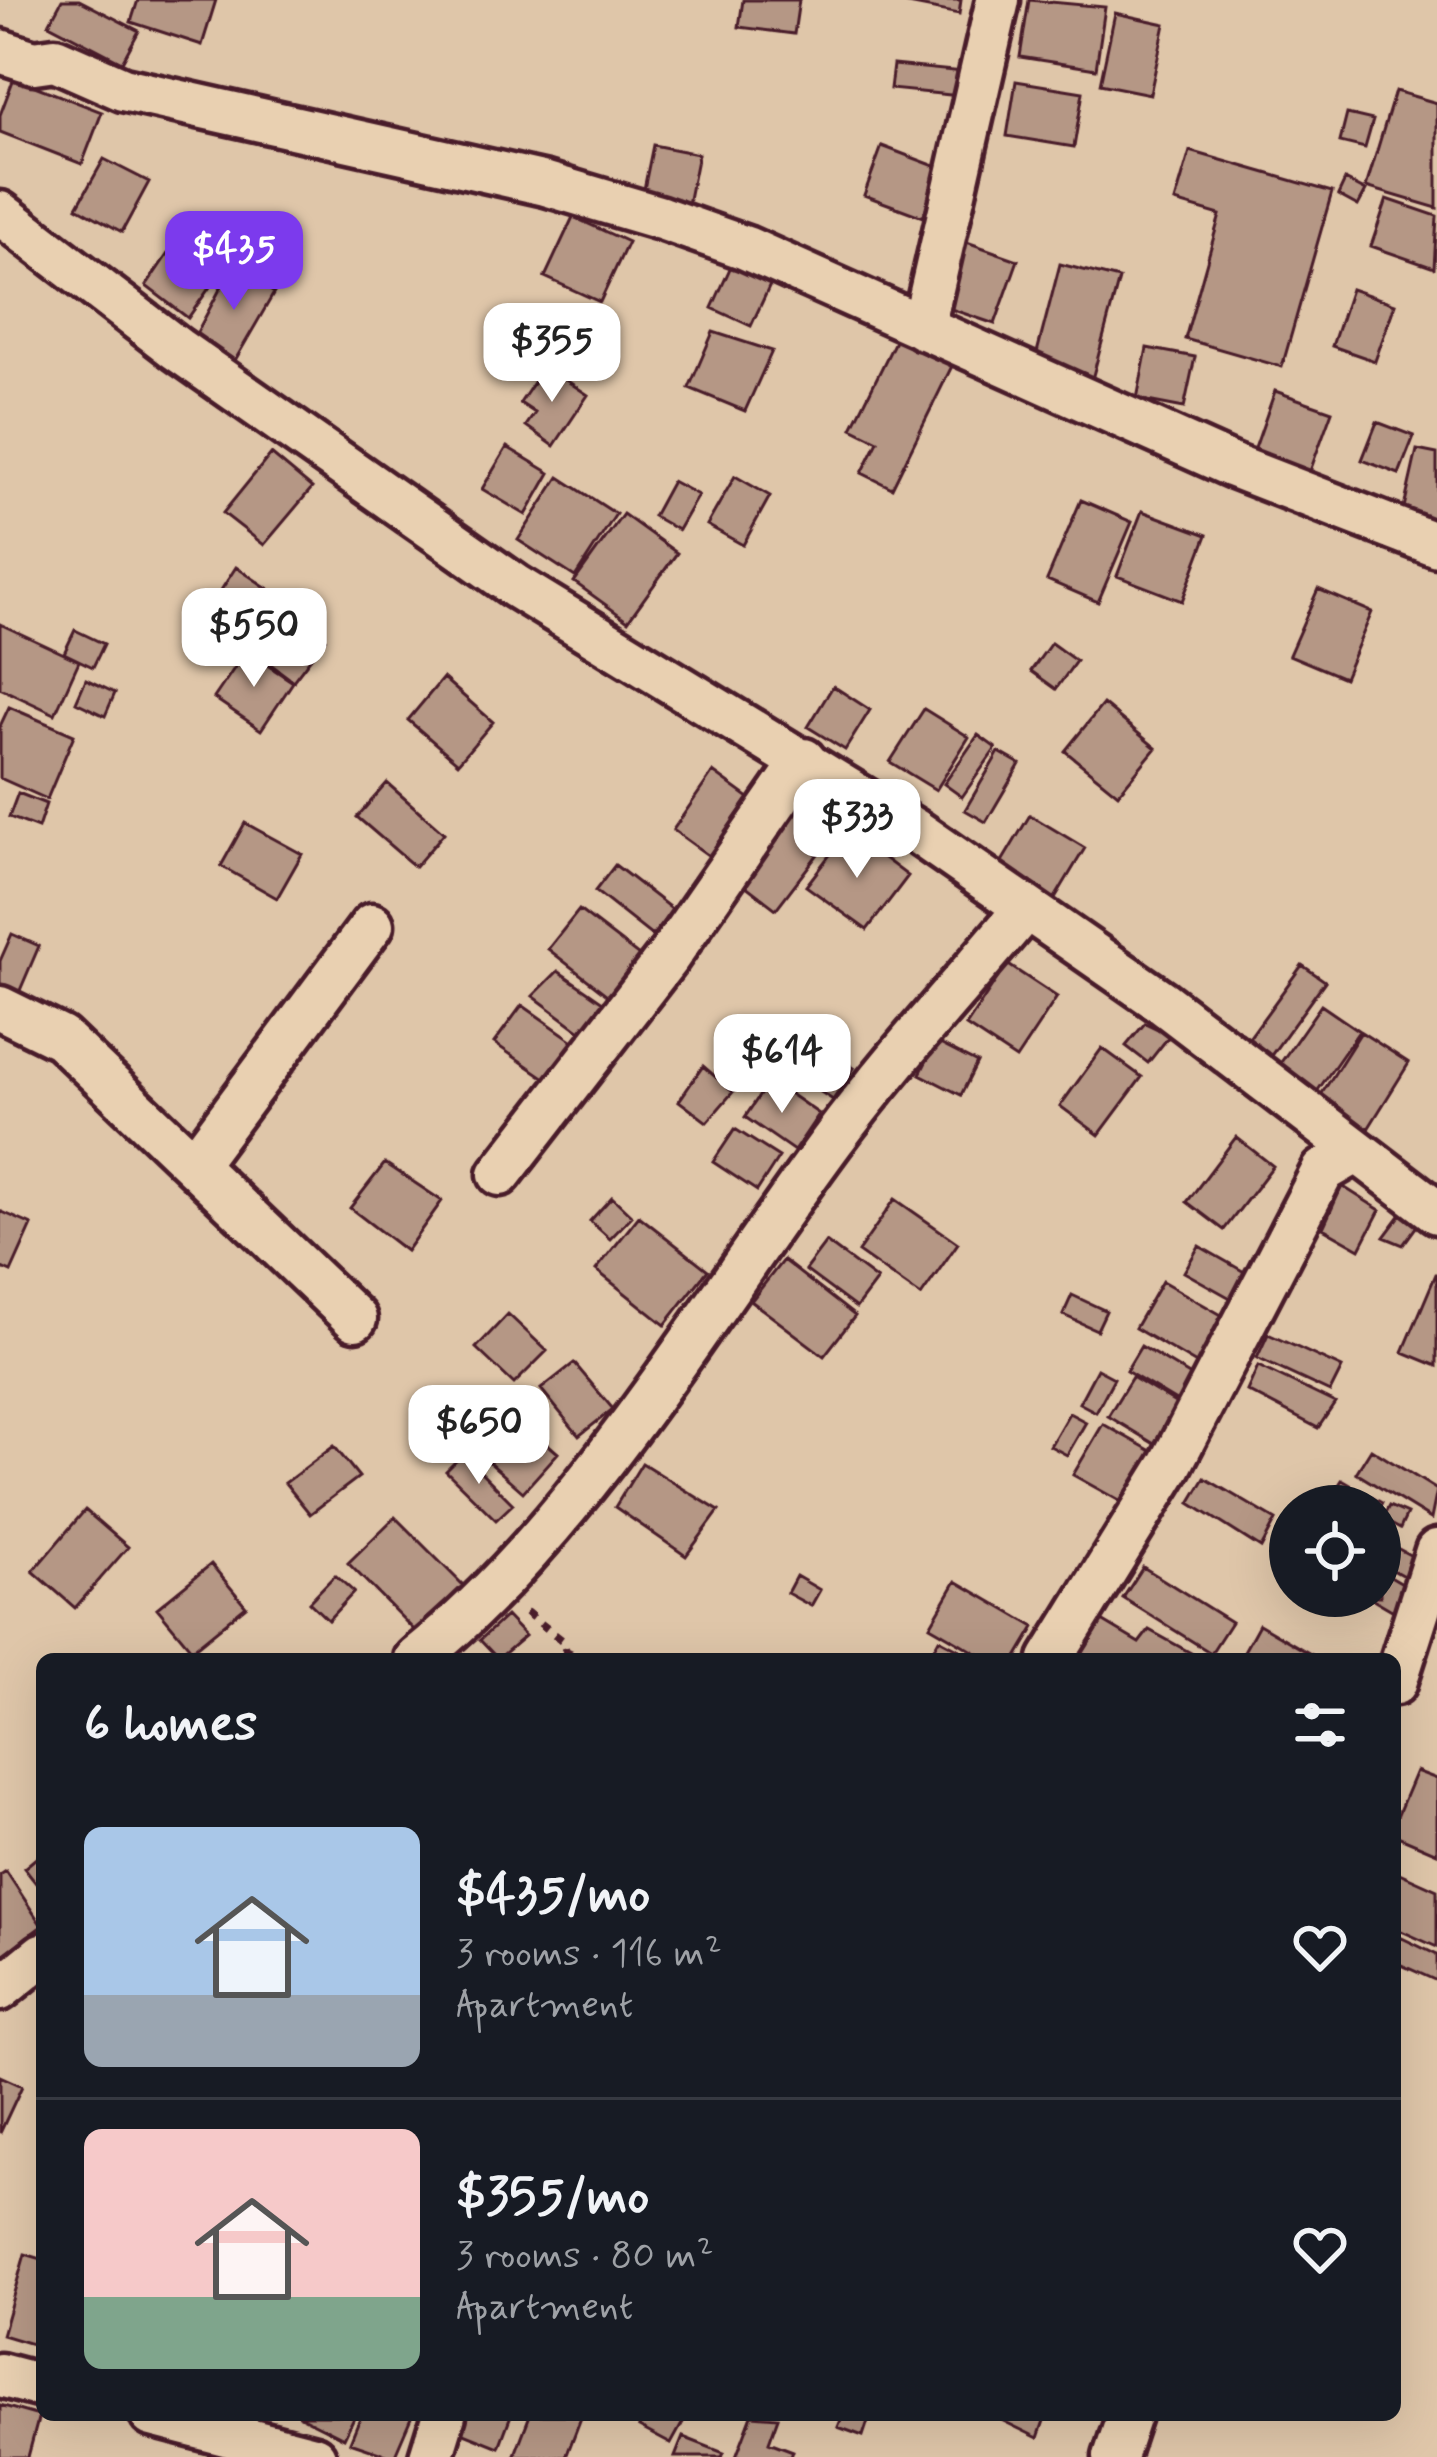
<!DOCTYPE html>
<html lang="en">
<head>
<meta charset="utf-8">
<style>
  :root { --surface:#171b24; --page:#20242c; --text:#f1f3f6; --muted:#9ea1a6; --line:#363941; --accent:#7c3aed }
  body { margin:0; font-family:Mynerve,sans-serif; background:var(--page); color:var(--text); height:100vh; display:flex; flex-direction:column; font-size:45px; white-space:nowrap }
  * { box-sizing:border-box; margin:0 }
  p { font-size:39px; color:var(--muted) }
  .icon { flex:none; width:66px; height:66px; fill:none; stroke:currentColor; stroke-width:2; stroke-linecap:round; stroke-linejoin:round }
  .map { position:relative; flex:1; overflow:hidden }
  .details { position:absolute; left:36px; top:1653px; width:1365px; height:768px; display:flex; flex-direction:column; background:var(--surface); border-radius:18px; box-shadow:0 12px 48px #0002 }
  .details>* { flex:none }
  .tools { position:absolute; left:1269px; top:1485px; display:grid; gap:24px }
  .tools a { display:grid; place-items:center; width:132px; height:132px; border-radius:50%; background:var(--surface); box-shadow:0 12px 48px #0002; font-size:60px }
  .price { position:absolute; translate:-50% -102px; padding:0 27px; border-radius:24px; background:#fff; color:#222; font-size:39px; line-height:78px; filter:drop-shadow(0 3px 6px #0008) }
  .price::after { content:''; position:absolute; left:50%; top:72px; width:36px; height:27px; margin-left:-18px; background:inherit; clip-path:polygon(0 0,100% 0,50% 100%) }
  .price.active { background:var(--accent); color:#fff }
  ul { padding:0; list-style:none }
  li { display:flex; align-items:center; gap:36px; height:300px; padding:0 48px }
  li+li { border-top:3px solid var(--line) }
  li span { display:grid; place-items:center; flex:none; width:336px; height:240px; border-radius:18px; color:#555 }
  li>.icon { margin-inline-start:auto }
  span .icon { width:144px; height:144px; fill:#fffc; stroke-width:1 }
  li b { font-size:51px }
  h2 { display:flex; justify-content:space-between; align-items:center; height:144px; padding:0 48px; font-size:51px }
  .map>svg:first-child { display:block }
  .building { fill:#b59785; stroke:#4a1f2b; stroke-width:3 }
  .lines { fill:none; stroke-linecap:round; stroke-linejoin:round }
  .minor-casing { stroke:#4a1f2b; stroke-width:51 }
  .path { stroke:#4a1f2b; stroke-width:8; stroke-dasharray:9 9; stroke-linecap:butt }
  .minor { stroke:#e9d0b1; stroke-width:42 }
</style>
</head>
<body>
<div class="map">
<svg width="1437" height="2457" viewBox="0 0 1437 2457">
  <rect width="100%" height="100%" fill="#dfc6a9"/>
  <filter id="ink" filterUnits="userSpaceOnUse"><feTurbulence type="fractalNoise" baseFrequency=".00833" numOctaves="2"/><feDisplacementMap in="SourceGraphic" scale="24" xChannelSelector="R" yChannelSelector="G"/><feConvolveMatrix kernelMatrix="1 2 1 2 8 2 1 2 1" color-interpolation-filters="sRGB"/></filter>
  <g filter="url(#ink)">
    <path class="building" d="M62 0H79L139 31 122 62 49 24Z
      M138 0H216L202 45 131 22Z
      M743 0H799L794 34 739 27Z
      M888 0H961L959 14Z
      M1029 0 1105 7 1096 69 1020 57Z
      M1115 13 1165 24 1150 94 1100 84Z
      M893 65 964 72 961 96 890 89Z
      M14 78 102 112 82 164 0 132V115Z
      M1016 81 1083 92 1074 147 1007 136Z
      M1395 91 1437 103V208L1366 187Z
      M1347 114 1373 120 1365 148 1340 142Z
      M653 145 698 154 686 214 641 204Z
      M882 146 940 168 923 217 864 195Z
      M1190 151 1332 192 1282 367 1185 339 1220 215 1175 202Z
      M104 159 149 182 122 232 77 207Z
      M1345 180 1366 191 1358 206 1338 195Z
      M1387 199 1437 216 1434 268 1371 246Z
      M573 217 628 242 600 302 545 277Z
      M188 224 231 257 188 318 146 286Z
      M961 240 1018 260 995 324 939 305Z
      M234 263 274 293 234 362 195 336Z
      M732 264 771 283 751 326 712 308Z
      M1060 264 1119 279 1091 383 1033 368Z
      M1351 289 1395 304 1375 361 1332 346Z
      M713 332 772 351 745 411 689 388Z
      M897 337 953 364 892 488 862 473 878 441 852 428Z
      M1147 348 1195 357 1184 408 1137 399Z
      M545 366 588 395 554 446 526 426 535 413 520 403Z
      M1275 391 1332 411 1309 474 1253 454Z
      M1377 422 1414 436 1399 474 1362 460Z
      M507 447 550 473 526 515 482 489Z
      M1417 450 1437 454V520L1403 512Z
      M271 454 312 488 264 545 223 513Z
      M735 476 770 496 743 545 707 525Z
      M559 477 616 514 575 577 518 540Z
      M672 481 698 495 678 530 653 516Z
      M1081 500 1132 522 1098 602 1047 580Z
      M1142 511 1207 535 1182 601 1117 576Z
      M623 514 677 553 628 621 574 582Z
      M236 567 276 594 254 628 214 601Z
      M1318 589 1372 612 1344 678 1289 655Z
      M285 609 325 639 293 681 253 651Z
      M0 624 79 661 55 714 0 688Z
      M75 630 104 644 93 667 64 653Z
      M1051 643 1076 661 1056 689 1031 671Z
      M246 651 293 682 261 730 214 698Z
      M443 678 493 722 458 763 408 720Z
      M86 679 115 693 105 716 76 702Z
      M833 686 870 710 845 750 808 727Z
      M1103 704 1156 748 1118 794 1065 751Z
      M9 707 74 735 47 799 0 778V726Z
      M924 709 969 737 936 790 890 762Z
      M978 735 996 748 962 797 944 784Z
      M999 752 1020 764 986 822 965 810Z
      M713 772 749 798 709 856 673 830Z
      M387 783 444 833 415 867 357 817Z
      M18 793 46 804 38 828 9 817Z
      M791 800 834 833 776 909 733 876Z
      M1030 815 1085 848 1052 903 997 870Z
      M245 823 302 854 277 898 221 866Z
      M848 831 908 876 867 930 806 886Z
      M615 865 673 910 652 936 595 891Z
      M579 910 647 962 616 1002 548 949Z
      M12 934 39 946 18 995 0 987V961Z
      M1007 964 1057 997 1016 1059 966 1026Z
      M1302 965 1325 981 1270 1057 1247 1041Z
      M558 971 610 1007 592 1040 533 996Z
      M522 1005 582 1047 555 1085 494 1043Z
      M1321 1005 1359 1031 1316 1093 1277 1068Z
      M1145 1023 1170 1035 1148 1063 1126 1046Z
      M1361 1032 1409 1063 1368 1129 1319 1098Z
      M800 1033 854 1068 833 1100 779 1065Z
      M936 1042 977 1063 961 1095 920 1074Z
      M1102 1048 1142 1077 1099 1135 1060 1106Z
      M703 1066 733 1092 707 1122 679 1101Z
      M770 1080 819 1114 794 1151 745 1117Z
      M735 1129 779 1157 757 1191 713 1162Z
      M1236 1137 1273 1166 1224 1230 1187 1202Z
      M385 1163 442 1201 406 1251 350 1208Z
      M1342 1186 1380 1210 1360 1249 1323 1228Z
      M612 1197 632 1216 610 1239 590 1221Z
      M895 1199 958 1243 921 1296 858 1252Z
      M0 1211 32 1225 11 1272 0 1267Z
      M1402 1213 1419 1223 1403 1245 1384 1237Z
      M639 1216 708 1270 665 1325 596 1270Z
      M826 1242 877 1280 856 1308 805 1270Z
      M1199 1246 1248 1274 1234 1300 1184 1272Z
      M783 1260 855 1316 824 1356 751 1301Z
      M1436 1274H1437V1366L1403 1352Z
      M1162 1281 1225 1317 1198 1365 1135 1328Z
      M1072 1295 1106 1311 1097 1330 1063 1315Z
      M508 1314 547 1351 514 1384 476 1348Z
      M1268 1334 1342 1368 1330 1392 1257 1358Z
      M1141 1346 1196 1379 1181 1404 1126 1371Z
      M574 1363 613 1409 579 1436 541 1389Z
      M1258 1366 1335 1403 1318 1428 1247 1391Z
      M1097 1369 1114 1378 1096 1412 1079 1403Z
      M1132 1377 1185 1409 1161 1448 1108 1416Z
      M496 1399 558 1453 523 1492 462 1438Z
      M1069 1413 1086 1422 1067 1455 1050 1446Z
      M1103 1424 1162 1457 1134 1509 1073 1475Z
      M334 1446 359 1477 310 1514 285 1483Z
      M1371 1449 1437 1490 1431 1519 1356 1473Z
      M463 1454 513 1504 496 1520 446 1471Z
      M642 1463 719 1511 686 1556 615 1507Z
      M1205 1478 1276 1520 1261 1548 1190 1503Z
      M1342 1480 1382 1503 1380 1507 1358 1506 1333 1494Z
      M1389 1506 1407 1514 1400 1529 1382 1519Z
      M85 1510 128 1547 75 1608 33 1571Z
      M395 1517 469 1591 422 1638 348 1563Z
      M1380 1539 1421 1561 1411 1580 1380 1563Z
      M211 1564 246 1606 192 1650 157 1608Z
      M1143 1567 1231 1622 1211 1653 1123 1598Z
      M1380 1570 1416 1591 1402 1616 1368 1596H1380Z
      M335 1575 354 1592 328 1620 309 1602Z
      M796 1576 820 1590 811 1606 787 1593Z
      M956 1581 1035 1627 1016 1659H987L930 1626Z
      M1092 1615 1139 1643 1149 1630 1202 1659H1066Z
      M506 1616 525 1636 498 1659 480 1640Z
      M1259 1624 1319 1659H1254L1243 1653Z
      M939 1639 977 1659H928Z
      M1416 1771 1437 1779V1853L1395 1835V1821Z
      M42 1853V1891L24 1868Z
      M6 1871 42 1926 0 1957V1875Z
      M1395 1871 1437 1890V1947L1395 1928Z
      M1400 1937 1437 1955V1981L1395 1962Z
      M0 2076 22 2086 0 2133Z
      M25 2254 42 2259V2347L2 2335Z
      M0 2405 39 2416 28 2457H0Z
      M298 2415H355L344 2438Z
      M361 2415H412L394 2457 350 2442Z
      M465 2415H511L499 2447 459 2431Z
      M530 2415H582L566 2457H514Z
      M646 2415H687L671 2444 639 2427Z
      M752 2415 778 2417 769 2442 793 2451 791 2457H736Z
      M843 2415H870L863 2436 838 2427Z
      M991 2415H1046L1038 2438Z
      M683 2437 724 2453 722 2457H675Z"/>
    <g class="lines">
      <g class="minor-casing">
        <path id="minor" d="M0 51 34 62 55 59 123 89 546 184 661 218 746 248 1233 466 1437 545
          M0 213 177 349 515 586 917 832 1162 1002 1437 1212
          M923 328 998 0
          M0 1008 61 1038 355 1319
          M194 1165 372 925
          M500 1174 668 957 804 760
          M416 1659C579 1530 708 1308 832 1141 892 1060 961 986 1025 909
          M1051 1659 1170 1466 1323 1171 1354 1153
          M1395 1683 1437 1551
          M0 1989 42 1955
          M0 2375 42 2386
          M152 2415 314 2457
          M431 2457 444 2415
          M1115 2457 1129 2415"/>
      </g>
      <path class="path" d="M526 1612 563 1641 566 1651 583 1659"/>
      <use href="#minor" class="minor"/>
    </g>
  </g>
</svg>
<div class="tools">
<a><svg class="icon" aria-label="locate" viewBox="0 0 24 24"><circle cx="12" cy="12" r="6"/><path d="M12 2v4M12 18v4M2 12h4M18 12h4"/></svg></a>
</div>
<b class="price active" style="left:234px;top:313px">$435</b>
<b class="price" style="left:552px;top:405px">$355</b>
<b class="price" style="left:254px;top:690px">$550</b>
<b class="price" style="left:857px;top:881px">$333</b>
<b class="price" style="left:782px;top:1116px">$614</b>
<b class="price" style="left:479px;top:1487px">$650</b>
<section class="details">
<h2>6 homes<svg class="icon" aria-label="filters" viewBox="0 0 24 24"><path d="M4 7h16M4 17h16"/><circle cx="9" cy="7" r="2"/><circle cx="15" cy="17" r="2"/></svg></h2>
<ul>
<li><span style="background:linear-gradient(#a9c7e8 70%,#9aa5b1 0)"><svg class="icon" aria-label="home" viewBox="0 0 24 24"><path d="M3 11l9-7 9 7M6 9v11h12V9"/></svg></span><div><b>$435/mo</b><p>3 rooms · 116 m²</p><p>Apartment</p></div><svg class="icon" aria-label="heart" viewBox="0 0 24 24"><path d="M12 20l-8-8c-3-5 5-10 8-4 3-6 11-1 8 4z"/></svg></li>
<li><span style="background:linear-gradient(#f6c9c9 70%,#7fa58c 0)"><svg class="icon" aria-label="home" viewBox="0 0 24 24"><path d="M3 11l9-7 9 7M6 9v11h12V9"/></svg></span><div><b>$355/mo</b><p>3 rooms · 80 m²</p><p>Apartment</p></div><svg class="icon" aria-label="heart" viewBox="0 0 24 24"><path d="M12 20l-8-8c-3-5 5-10 8-4 3-6 11-1 8 4z"/></svg></li>
</ul>
</section>
</div>
</body>
</html>
